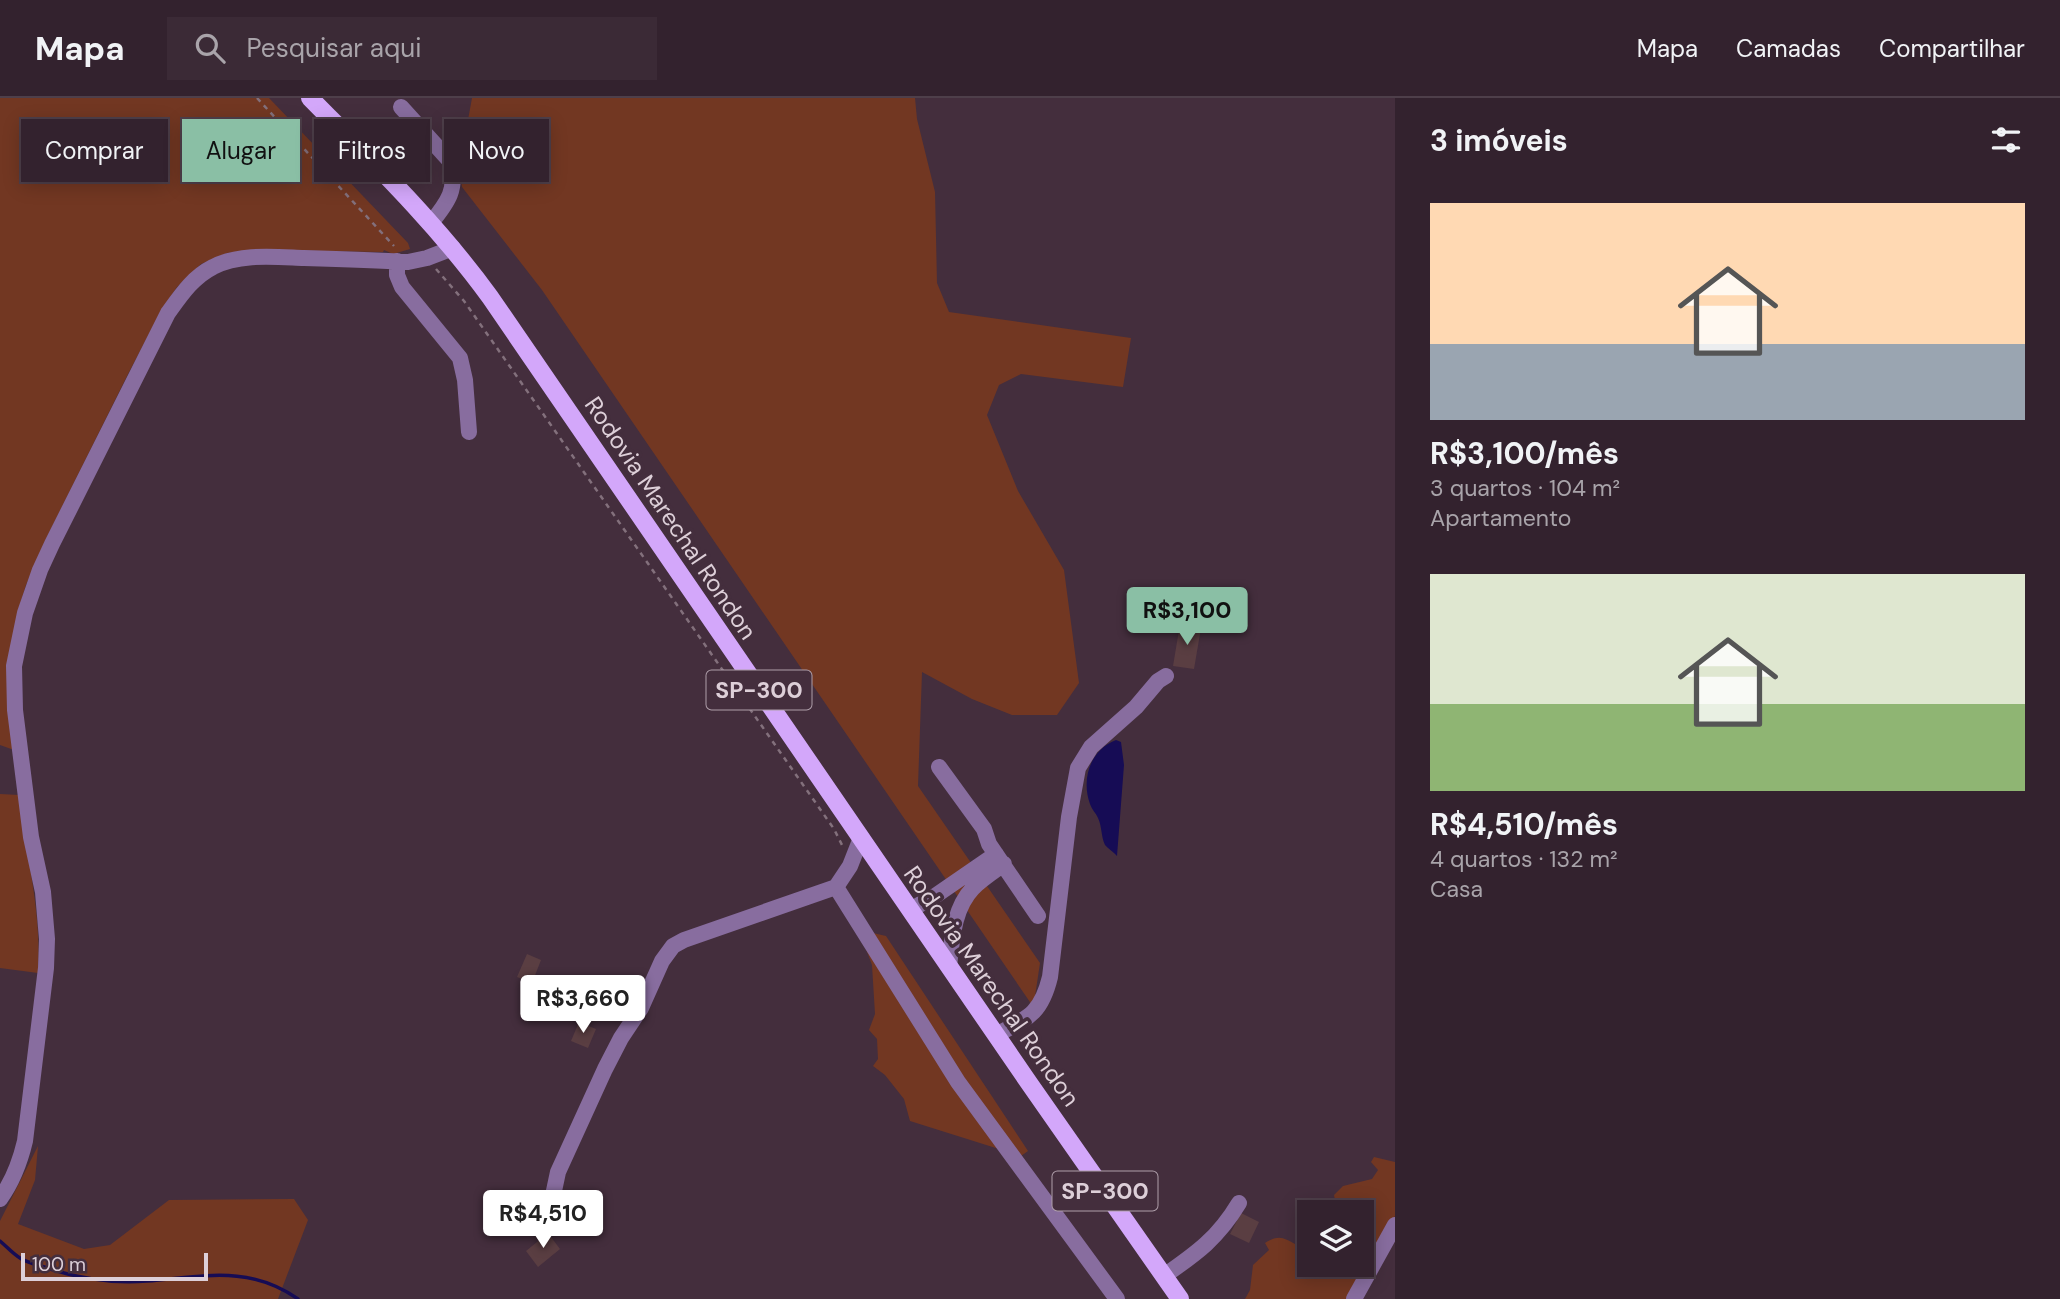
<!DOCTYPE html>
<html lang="pt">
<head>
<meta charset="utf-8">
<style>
  :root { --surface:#33222e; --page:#3b2a36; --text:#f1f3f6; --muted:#a9a4aa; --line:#4e3f4a; --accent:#8abfa5 }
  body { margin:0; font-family:"DM Sans",sans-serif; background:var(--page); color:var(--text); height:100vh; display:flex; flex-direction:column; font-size:26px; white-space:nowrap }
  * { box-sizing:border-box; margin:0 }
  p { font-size:23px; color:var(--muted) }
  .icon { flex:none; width:38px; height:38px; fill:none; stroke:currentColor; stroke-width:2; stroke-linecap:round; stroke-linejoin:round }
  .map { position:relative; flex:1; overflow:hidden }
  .panel { display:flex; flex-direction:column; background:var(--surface); width:665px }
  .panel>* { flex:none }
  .hud { position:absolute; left:21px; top:21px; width:665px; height:63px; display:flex; gap:14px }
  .tools { position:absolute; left:1297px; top:1102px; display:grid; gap:14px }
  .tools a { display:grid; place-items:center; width:77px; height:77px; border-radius:0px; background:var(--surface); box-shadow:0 4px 18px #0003,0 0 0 2px var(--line); font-size:35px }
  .scale { position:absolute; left:21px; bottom:18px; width:187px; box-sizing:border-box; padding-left:7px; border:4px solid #ddcfd8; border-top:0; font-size:19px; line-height:24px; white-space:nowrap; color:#ddcfd8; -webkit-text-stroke:5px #442e3d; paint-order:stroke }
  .price { position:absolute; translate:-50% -60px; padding:0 16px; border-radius:7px; background:#fff; color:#222; font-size:23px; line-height:46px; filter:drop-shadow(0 2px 4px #0008) }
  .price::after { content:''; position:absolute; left:50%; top:42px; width:21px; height:16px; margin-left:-10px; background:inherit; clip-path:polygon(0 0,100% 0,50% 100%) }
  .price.selected { background:var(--accent); color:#111 }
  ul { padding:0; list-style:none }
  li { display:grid; align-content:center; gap:14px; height:371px; padding:0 35px }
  li span { display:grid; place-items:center; height:217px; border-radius:0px; color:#555 }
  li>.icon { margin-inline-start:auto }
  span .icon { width:126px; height:126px; fill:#fffc; stroke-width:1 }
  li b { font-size:30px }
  h2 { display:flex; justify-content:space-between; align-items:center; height:84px; padding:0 35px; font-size:30px }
  .pill { padding:0 24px; border-radius:0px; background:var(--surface); box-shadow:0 4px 18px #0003,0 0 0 2px var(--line); font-size:24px; line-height:63px }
  .pill.selected { background:var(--accent); color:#111 }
  header { display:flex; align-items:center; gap:42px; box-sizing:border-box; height:98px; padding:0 35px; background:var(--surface); border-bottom:2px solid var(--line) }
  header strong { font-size:33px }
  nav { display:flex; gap:38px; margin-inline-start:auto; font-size:24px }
  .search { width:490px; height:63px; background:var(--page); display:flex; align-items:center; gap:18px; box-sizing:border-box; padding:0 24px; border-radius:0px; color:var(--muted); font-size:26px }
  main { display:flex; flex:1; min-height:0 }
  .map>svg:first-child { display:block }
  .green { fill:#723722 }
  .water { fill:#160c55 }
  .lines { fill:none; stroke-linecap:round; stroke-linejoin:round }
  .stream { stroke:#160c55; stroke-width:3.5 }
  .building { fill:#5a3e42 }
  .path { stroke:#83707c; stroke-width:2.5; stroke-dasharray:5 5; stroke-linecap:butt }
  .minor { stroke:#886d9f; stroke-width:16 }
  .major { stroke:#d3a7fa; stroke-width:18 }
  .labels { text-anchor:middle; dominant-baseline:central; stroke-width:7; stroke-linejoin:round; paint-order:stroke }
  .shield { fill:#442e3d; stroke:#af9faa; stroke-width:2 }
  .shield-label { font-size:23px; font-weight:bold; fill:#ddcfd8 }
  .street-label { font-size:24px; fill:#ddcfd8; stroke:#442e3d }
</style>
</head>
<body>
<header>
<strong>Mapa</strong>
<div class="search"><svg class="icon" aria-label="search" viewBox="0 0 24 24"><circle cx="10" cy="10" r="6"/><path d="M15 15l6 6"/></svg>Pesquisar aqui</div>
<nav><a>Mapa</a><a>Camadas</a><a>Compartilhar</a></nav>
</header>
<main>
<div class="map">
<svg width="1395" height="1201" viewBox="0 0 1395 1201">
  <rect width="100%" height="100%" fill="#442e3d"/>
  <path class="green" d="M0 0H269L408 145 410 151 393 156 384 152 383 154 259 152 227 155 201 166 177 189 162 211 128 276 45 443 26 487 18 513 7 568 8 613 14 652 0 647Z
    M472 0H915L917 21 935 94 937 185 949 214 1131 240 1123 289 1021 276 999 287 987 317 1018 393 1064 472 1079 585 1057 617H1012L972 601 922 574 918 688 1040 865 1034 905 1032 907 542 192 462 89 459 71Z
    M0 696 19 697C26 757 42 814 38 875L0 870Z
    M873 835 886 838 1028 1053 1021 1058 910 1023 904 1001 885 977 873 968 878 961 877 941 869 932 875 916 872 867 866 851Z
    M38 1048 35 1082 18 1126 84 1151 110 1147 169 1102 294 1101 308 1122 278 1201H0V1123Z
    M1374 1059 1395 1064V1118L1349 1201H1245L1250 1192 1253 1167 1269 1152 1265 1145C1280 1136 1283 1140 1297 1147L1309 1144V1167H1362V1115H1324L1336 1107 1334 1097 1343 1088 1372 1081 1378 1072 1371 1064Z"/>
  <path class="water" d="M1116 642 1121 644 1124 667 1117 758C1114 754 1108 751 1105 747 1101 739 1102 728 1098 720 1096 715 1092 712 1090 706 1081 681 1090 652 1116 642Z"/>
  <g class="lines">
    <path class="stream" d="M0 1143C6 1148 13 1156 20 1160 26 1164 34 1166 41 1168 75 1180 109 1186 147 1183 202 1179 248 1166 298 1201"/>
  </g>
  <path class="building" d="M1180 526 1201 530 1194 571 1173 568Z
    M527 856 541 862 532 885 517 879Z
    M579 924 596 931 588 950 571 943Z
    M1241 1115 1259 1124 1249 1145 1230 1136Z
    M548 1135 560 1151 538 1169 526 1153Z"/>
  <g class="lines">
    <path class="path" d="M257 0 394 148
      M436 171 464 203 834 731 843 749"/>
    <path class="minor" d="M401 9 450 63C458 91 448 104 431 125
      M397 163V177L402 189 460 260 465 282 469 334
      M939 669 984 731 989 746 1038 818
      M861 740 850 768 836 789 958 984 1117 1201
      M910 812 935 798 996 756
      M949 869C952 842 953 811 973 790 982 781 993 774 1004 766
      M996 937C1028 920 1041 916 1050 879L1069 719 1078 670 1091 649 1136 609 1158 583 1166 578
      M0 1101C13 1083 20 1064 25 1043L46 870 47 841 43 794 31 739 15 612 14 568 25 515 40 472 52 446 168 215C181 197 193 179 213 169 239 155 276 159 304 160 339 161 373 162 408 164L427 160 453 150
      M548 1121 558 1074 605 971 621 940 641 910 662 863 673 848 684 842 836 789
      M1164 1178C1197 1155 1218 1140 1239 1105
      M1354 1201 1395 1127"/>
    <path class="major" d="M310 0C373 64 437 126 490 199L1029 985 1180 1201"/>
  </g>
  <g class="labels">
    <g class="shield">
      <rect x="706.5" y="572.5" width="105" height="39" rx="5"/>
      <rect x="1052.5" y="1073.5" width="105" height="39" rx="5"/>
    </g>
    <g class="shield-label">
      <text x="759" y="592">SP-300</text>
      <text x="1105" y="1093">SP-300</text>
    </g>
    <g class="street-label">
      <text transform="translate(671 420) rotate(56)">Rodovia Marechal Rondon</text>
      <text transform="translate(992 888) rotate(55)">Rodovia Marechal Rondon</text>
    </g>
  </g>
</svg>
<div class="tools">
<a><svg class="icon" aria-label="layers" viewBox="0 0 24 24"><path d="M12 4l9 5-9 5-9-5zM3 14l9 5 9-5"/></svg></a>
</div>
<div class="scale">100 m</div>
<b class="price selected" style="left:1187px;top:549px">R$3,100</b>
<b class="price" style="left:583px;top:937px">R$3,660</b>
<b class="price" style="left:543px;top:1152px">R$4,510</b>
<div class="hud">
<a class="pill">Comprar</a>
<a class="pill selected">Alugar</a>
<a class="pill">Filtros</a>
<a class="pill">Novo</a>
</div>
</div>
<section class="panel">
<h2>3 imóveis<svg class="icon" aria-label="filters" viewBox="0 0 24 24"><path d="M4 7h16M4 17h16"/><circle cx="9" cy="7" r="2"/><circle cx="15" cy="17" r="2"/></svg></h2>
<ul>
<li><span style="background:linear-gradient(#ffd9b3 65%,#9aa5b1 0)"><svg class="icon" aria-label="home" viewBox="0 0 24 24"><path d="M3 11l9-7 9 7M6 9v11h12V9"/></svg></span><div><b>R$3,100/mês</b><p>3 quartos · 104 m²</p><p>Apartamento</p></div></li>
<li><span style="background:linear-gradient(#dfe7d0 60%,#8fb573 0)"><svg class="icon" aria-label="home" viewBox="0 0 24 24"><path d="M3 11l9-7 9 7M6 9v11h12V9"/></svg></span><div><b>R$4,510/mês</b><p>4 quartos · 132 m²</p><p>Casa</p></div></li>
</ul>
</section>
</main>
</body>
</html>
